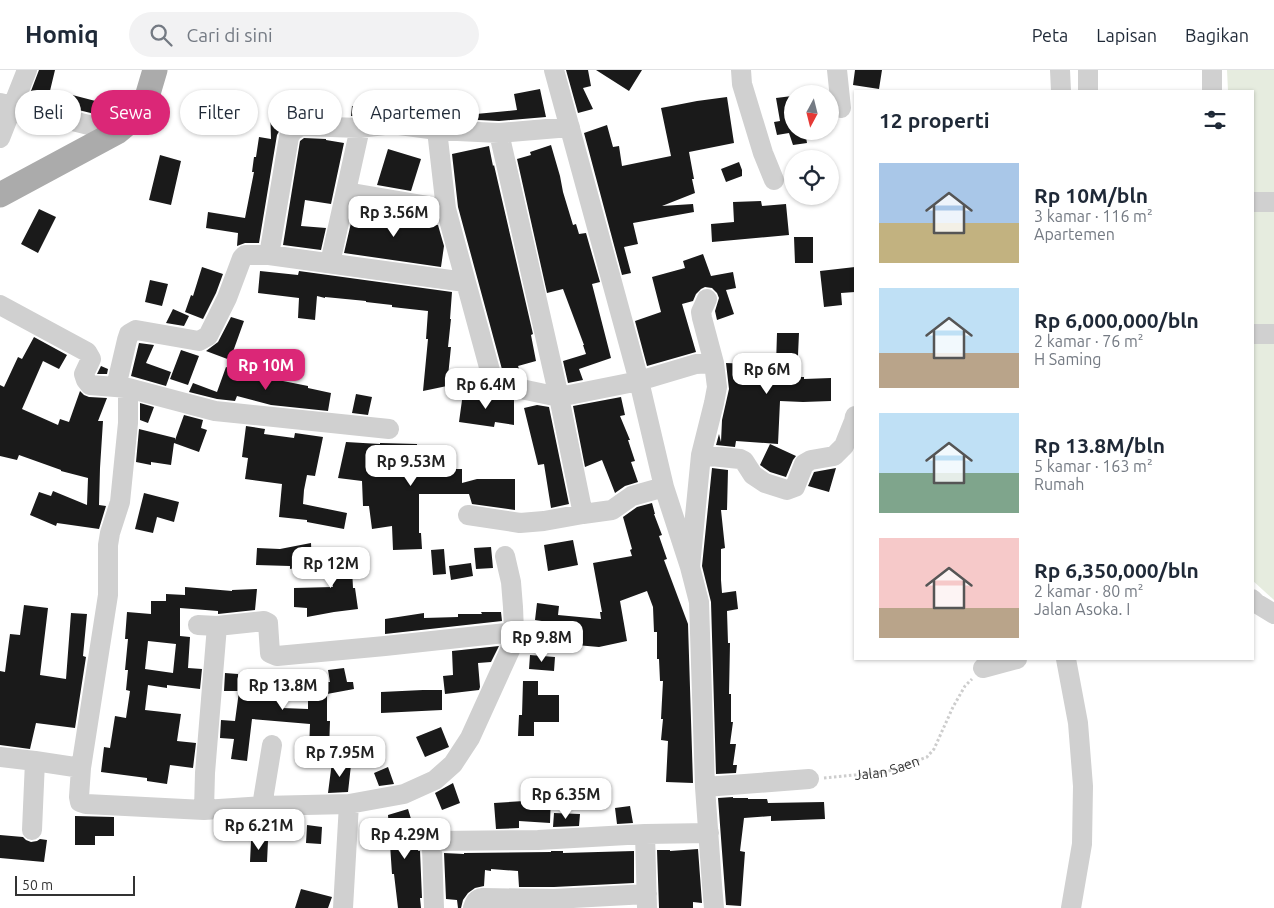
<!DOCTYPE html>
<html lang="id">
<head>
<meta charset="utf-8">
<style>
  :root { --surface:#fff; --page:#f2f2f3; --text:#1f2937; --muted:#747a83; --line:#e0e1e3; --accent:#db2777 }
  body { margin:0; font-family:Ubuntu,sans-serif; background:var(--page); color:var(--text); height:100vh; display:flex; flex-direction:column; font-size:19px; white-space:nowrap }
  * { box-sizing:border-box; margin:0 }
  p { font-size:16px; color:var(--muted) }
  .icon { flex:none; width:28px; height:28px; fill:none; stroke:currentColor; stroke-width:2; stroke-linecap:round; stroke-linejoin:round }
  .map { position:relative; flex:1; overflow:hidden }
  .sheet { position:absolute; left:854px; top:20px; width:400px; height:570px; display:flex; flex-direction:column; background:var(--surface); border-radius:0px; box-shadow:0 1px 4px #0004 }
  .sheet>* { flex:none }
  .top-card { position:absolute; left:15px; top:20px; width:475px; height:45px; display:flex; gap:10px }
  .needle { width:32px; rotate:187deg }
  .controls { position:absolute; left:784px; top:15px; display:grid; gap:10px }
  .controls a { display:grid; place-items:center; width:55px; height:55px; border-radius:50%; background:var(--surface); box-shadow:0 1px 4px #0004; font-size:25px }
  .scale { position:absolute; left:15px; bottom:12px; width:120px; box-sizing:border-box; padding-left:5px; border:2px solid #333; border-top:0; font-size:14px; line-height:18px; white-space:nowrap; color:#333; -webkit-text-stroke:4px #fff; paint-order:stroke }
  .price { position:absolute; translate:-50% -42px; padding:0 11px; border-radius:10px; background:#fff; color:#222; font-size:16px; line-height:32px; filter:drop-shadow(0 1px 2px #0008) }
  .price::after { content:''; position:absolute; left:50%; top:30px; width:15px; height:11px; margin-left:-8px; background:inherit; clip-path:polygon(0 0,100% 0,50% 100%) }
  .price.current { background:var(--accent); color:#fff }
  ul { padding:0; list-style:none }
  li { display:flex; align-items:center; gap:15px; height:125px; padding:0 25px }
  li span { display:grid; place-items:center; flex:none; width:140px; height:100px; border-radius:0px; color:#555 }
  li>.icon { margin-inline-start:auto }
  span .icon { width:60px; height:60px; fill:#fffc; stroke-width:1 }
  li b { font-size:21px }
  h2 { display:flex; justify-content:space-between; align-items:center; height:60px; padding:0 25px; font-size:21px }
  .tag { padding:0 18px; border-radius:22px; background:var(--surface); box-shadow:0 1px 4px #0004; font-size:18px; line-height:45px }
  .tag.current { background:var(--accent); color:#fff }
  header { display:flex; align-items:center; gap:30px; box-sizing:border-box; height:70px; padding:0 25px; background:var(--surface); border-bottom:1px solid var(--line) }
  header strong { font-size:24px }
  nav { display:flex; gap:28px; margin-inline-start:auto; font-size:18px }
  .search { width:350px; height:45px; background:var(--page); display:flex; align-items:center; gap:12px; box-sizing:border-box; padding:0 18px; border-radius:28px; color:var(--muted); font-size:19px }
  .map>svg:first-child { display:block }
  .green { fill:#e6ecdf }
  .building { fill:#1a1a1a; fill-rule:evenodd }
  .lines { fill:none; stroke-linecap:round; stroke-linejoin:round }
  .path { stroke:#cdcdcd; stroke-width:3; stroke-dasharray:2.5 2.5; stroke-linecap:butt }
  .minor { stroke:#d0d0d0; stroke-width:20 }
  .major { stroke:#ababab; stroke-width:25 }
  .labels { text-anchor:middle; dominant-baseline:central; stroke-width:5; stroke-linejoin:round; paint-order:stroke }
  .street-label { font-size:14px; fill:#333; stroke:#fff }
</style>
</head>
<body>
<header>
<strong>Homiq</strong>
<div class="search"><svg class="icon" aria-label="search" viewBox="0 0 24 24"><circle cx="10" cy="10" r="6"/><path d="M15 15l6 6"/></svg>Cari di sini</div>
<nav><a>Peta</a><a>Lapisan</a><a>Bagikan</a></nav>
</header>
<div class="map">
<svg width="1274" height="838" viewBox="0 0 1274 838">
  <rect width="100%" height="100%" fill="#fff"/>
  <path class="green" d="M1227 0H1274V530L1252 510V21H1228Z"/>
  <path class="building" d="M39 0H55L49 25 31 21Z
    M566 0H588L591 16 583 18 593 39 578 43Z
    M596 0H642L629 21Z
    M855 0H882L879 19 853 15Z
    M540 19 546 47 499 51 438 48 393 42 359 46H351L352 36H375L376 32H395L396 26 410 27 439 32 440 28 477 34 476 44 517 40 514 24Z
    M53 20 111 35 107 47 50 33Z
    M792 26V61H805L807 73 793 75 789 63 777 65 774 52 780 51 776 28Z
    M727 27 734 73 689 82 694 109H692L695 123 662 136 693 134 694 142 633 153 638 174 624 177 631 203 622 205 584 63 607 55 613 77 619 76 622 96 671 86 661 38 697 31Z
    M299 31H325V45L301 44 295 46 283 54 277 65 259 173H245L237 176 238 163 206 158 208 142 245 148 254 102H252L254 87H256L259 67 271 69 270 37 299 36Z
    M304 68 326 69V70L344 73 331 134 305 130 301 156 326 158 321 180 283 175 300 71Z
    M551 75 560 106 563 122 573 155 576 154 579 164 586 163 600 212 592 214 611 288 579 299 583 310 568 313 563 291 586 284 583 275H584L563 219 547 223 517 89 531 85 530 82Z
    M489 76 493 96 494 95 533 264 531 265 536 291 518 296 519 299 503 303 458 137 452 84Z
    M388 79 421 89 411 121 377 115Z
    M160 85 181 91 171 135 149 130Z
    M739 92 742 100V106L726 112 721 99Z
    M761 131 762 136 786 134 789 165 712 172 711 154 734 152 733 132Z
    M371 138 405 144 403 150 426 152V154L438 155 444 176 441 197 344 183 354 140 369 142Z
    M39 139 56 147 38 183 21 174Z
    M794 167H813V193H795Z
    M703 184 711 206 733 202 736 218 726 220 734 244 717 250 715 241 719 228 717 223 712 218 705 217 701 219 696 224 693 231 682 234 696 282 647 296 635 251 661 242 652 207 685 198 683 191Z
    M202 197 223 204 216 223 203 249 185 242 191 225 193 226Z
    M855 197V222L841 223 842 235 824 237 820 201Z
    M260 201 298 205 299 201 452 222 450 249H451L448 277H451L447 316 423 321 428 269H426L428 241 392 237V235L366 232V231L325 227V228L317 226 315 250 298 248 299 228 258 223Z
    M150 210 168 214 162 236 145 232Z
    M173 239 189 246 184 256 166 253Z
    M231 247 244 251 230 290 206 281 218 272Z
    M777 263H799L797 307H804V309L831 308V331L803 332 780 331 778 374 736 371 735 377 716 375 719 364 721 372 722 350 729 319 726 293 776 295Z
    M34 267 67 285 59 299 43 291 22 339 58 355 60 349 69 352 80 321 84 325 89 327 107 328 98 351H103L100 398 99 435 106 436 99 459 57 453 56 456 30 445 39 422 51 426 53 421 87 435 88 408 61 401V400L19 385 17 390 0 386V315L4 317 18 287 22 289Z
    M139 273 154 275 146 293 171 302 166 316 131 306Z
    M181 280 199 286 188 315 170 309Z
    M101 296 108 299 107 304H97Z
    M226 297 256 308 258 301 274 305 273 309 308 316V318L331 323 328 341 271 335 237 326 235 331 217 329 189 322 193 313 217 322Z
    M463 323 514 330V355L495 352 494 357 459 352Z
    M356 324 372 327 368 345 352 343Z
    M621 327 625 345 620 346 630 370H628L635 391 631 392 638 412 625 416 615 423 602 390 585 397 573 336Z
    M140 333 154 337 148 353 140 350Z
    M537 335 549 337 569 434 551 438 544 394 538 395 524 338Z
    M184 345 203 350 201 358 207 360 199 382 174 373 171 395 151 392V395L136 392 139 359 175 368V370Z
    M246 356 265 359 264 364 294 368 295 363 323 367 315 406 307 405 304 420 303 434 347 443 344 459 307 452V450L279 447 282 414 245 409 248 388 242 387Z
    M346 372 380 374V373L417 374 418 399H462V413L477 409H515V440L472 434 469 424H419V463H421L422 479 393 480 392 456 372 459 369 436H363L362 411 338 408Z
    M770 374 796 386 793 390 786 407 770 402 760 395Z
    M712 398 728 400 727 440H721L725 478 721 479V510L722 523 736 521 738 539 727 541 728 573H730L729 624H731V652H733L730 674H736L733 695H737L736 703 716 704 711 532 702 496Z
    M836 398 829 422 808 416 814 402Z
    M144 423 179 432 174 452 157 447 153 463 135 459Z
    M652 433 655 444H654L662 465 659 466 667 489 664 490 688 554 693 713 666 712 668 671 661 670 663 649H661L663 611H660L659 589H657V562H654L653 537 647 521 620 531 627 571 599 577 553 573 555 553 535 550 537 533 559 536 558 545 601 549 600 542H602L593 493 632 486 630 480 632 479 623 447 637 437Z
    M573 470 578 495 548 501 544 475Z
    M311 473 312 495 290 499V496L256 495 257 478 280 479Z
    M491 477 493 498 476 499 474 478Z
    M351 478 353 518H355L358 539 334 542 307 547V538L294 537V518L333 517 327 483Z
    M444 479 446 504 433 505 431 480Z
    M471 493 473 506 451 510 449 496Z
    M185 517 232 521V520L257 519 255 540 218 544V541L180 538V566L190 567 188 598 202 599 200 619 167 615V618L148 615 145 640 181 644 177 671 196 673 193 698 170 695 167 714 147 711V708L101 702 104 677 110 678 115 646 126 648 130 621 126 620 128 600H125L128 569H125L127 542 151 544V531H166V524L185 525ZM148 571 176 574 173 603 145 599Z
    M24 535 48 538 40 605 66 609 71 543 87 544 83 586 86 587 75 658 36 653 30 679 0 675V601L5 602 10 564 20 565Z
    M481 542H501L502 551 385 564V549L424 543V548L458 547V544H482Z
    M499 576 491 592 478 593 480 617 479 620 445 624 443 606 453 605 452 581Z
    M530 585 555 587 554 601 529 599Z
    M344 598 347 612H353L354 619 327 624V651H330L329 680H309L310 654 252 649 247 691 231 689 234 669 220 668 221 650 235 651 240 614 266 617V603H281L280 628H283L282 638 308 639V612H330L328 600Z
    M225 603 238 604V621H224Z
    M523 611H538V625H559V652H534V666H518L519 645H522Z
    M423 620H442V640L381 643V622Z
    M441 657 449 677 425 687 416 667Z
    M332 692 351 695 348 722 328 723Z
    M388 697 394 714 379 716 374 703Z
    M453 713 460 733 442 740 435 723Z
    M525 725 551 726 550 753 519 751V758L496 759 494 733 524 731Z
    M733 727V728H748V729H767L768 733 824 732 825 749 771 751V746L744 748 740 781 745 782 741 836 726 835 718 728Z
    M630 736 633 753 617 754 615 738Z
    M408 739 415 762 419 761 418 781H420L422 828H420L421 838H398L394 804H392L388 745Z
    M554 743 580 744 579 756 553 757Z
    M75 746 114 747V766H95V775H75Z
    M307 755 322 757 321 774 306 773Z
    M0 765 23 767 26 770 31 772 37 771 40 769 47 770 44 792 0 788Z
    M251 771H268L267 792H250Z
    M698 779 702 833 693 832V838H659L657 780H670V781Z
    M551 781H563V783L634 781V813L554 817H519L518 801 491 799V801L485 800 484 816 475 818 468 823 463 830 461 838H458L457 830 446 829 444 783 464 784V783L551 782Z
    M301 819 332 827 328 838H295Z"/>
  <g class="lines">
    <path class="path" id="s1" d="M824 708 886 702 927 687 934 679 953 637 965 616 972 609"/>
    <path class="minor" d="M554 0 639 311 664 417 690 497 699 532 705 717 712 815 714 838
      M741 0 742 14 763 83 774 110
      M837 0 841 38
      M1060 0 1061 21
      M1088 0V21
      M1212 21V0
      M0 33 117 62
      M437 60 499 63 570 57
      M499 63 559 327 583 444
      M0 68 27 0
      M346 122 446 139
      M1252 132H1274
      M269 185 289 67 293 61 301 56 360 58 392 54 437 60 446 139 492 308 497 314 559 327 639 311 696 294 714 293 717 317 714 333 701 385 690 497
      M330 193 360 58
      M707 229 701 242 702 248 714 293
      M0 235 87 282 91 289 84 304 86 310 90 315 128 318 215 341 389 359
      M1252 264H1274
      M116 317 127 270 129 264 136 260 199 271 208 266 227 228 242 188 245 185H269L465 212
      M701 385 740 389 744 391 753 405 765 413 787 420 795 417 804 394 811 390 834 386 844 376 854 351 855 346
      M468 445 520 453 544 451 583 444 612 440 632 426 664 417
      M1252 529 1256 533 1274 544
      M198 555 217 556 264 551 268 553 270 583 277 586 385 576 514 562
      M1066 589 1078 653 1083 716 1082 774 1071 838
      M983 598 1017 589
      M0 687 35 691 81 698 79 727 80 732 86 734 204 740 262 736 349 734 404 724 435 710 453 694 470 668 510 580 514 562 513 537 511 512 505 486
      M81 698 108 525V475L110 463 120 432 128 353V318
      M705 717 809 709
      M262 736 272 675
      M204 740 205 703 217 556
      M32 760 35 691
      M645 764 647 838
      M343 838 349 734
      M434 838 432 778 437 771 538 770 645 764 709 763
      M473 838C475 832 476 829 483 828L554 829 647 824"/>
    <path class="major" d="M0 125 117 62 140 43 147 27 155 0"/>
  </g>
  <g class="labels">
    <g class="street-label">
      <text stroke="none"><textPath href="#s1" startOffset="64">Jalan Saen</textPath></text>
    </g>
  </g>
</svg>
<div class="controls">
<a><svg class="needle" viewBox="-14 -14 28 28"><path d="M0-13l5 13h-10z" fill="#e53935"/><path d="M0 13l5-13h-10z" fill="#747a83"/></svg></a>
<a><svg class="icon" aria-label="locate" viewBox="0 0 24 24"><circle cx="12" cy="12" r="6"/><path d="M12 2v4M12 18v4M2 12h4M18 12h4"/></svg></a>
</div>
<div class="scale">50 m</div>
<b class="price" style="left:394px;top:168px">Rp 3.56M</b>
<b class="price current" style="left:266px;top:321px">Rp 10M</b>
<b class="price" style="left:767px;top:325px">Rp 6M</b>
<b class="price" style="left:486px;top:340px">Rp 6.4M</b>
<b class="price" style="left:411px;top:417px">Rp 9.53M</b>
<b class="price" style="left:331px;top:519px">Rp 12M</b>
<b class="price" style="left:542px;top:593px">Rp 9.8M</b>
<b class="price" style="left:283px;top:641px">Rp 13.8M</b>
<b class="price" style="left:340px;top:708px">Rp 7.95M</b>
<b class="price" style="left:566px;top:750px">Rp 6.35M</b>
<b class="price" style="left:259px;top:781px">Rp 6.21M</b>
<b class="price" style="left:405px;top:790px">Rp 4.29M</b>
<div class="top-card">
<a class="tag">Beli</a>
<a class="tag current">Sewa</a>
<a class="tag">Filter</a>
<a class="tag">Baru</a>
<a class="tag">Apartemen</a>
</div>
<section class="sheet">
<h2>12 properti<svg class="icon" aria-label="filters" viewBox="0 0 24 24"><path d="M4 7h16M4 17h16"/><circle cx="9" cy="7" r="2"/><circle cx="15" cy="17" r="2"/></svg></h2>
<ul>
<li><span style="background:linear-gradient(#a9c7e8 60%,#c2b280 0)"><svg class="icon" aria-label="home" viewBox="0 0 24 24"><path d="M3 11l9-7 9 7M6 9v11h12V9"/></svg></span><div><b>Rp 10M/bln</b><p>3 kamar · 116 m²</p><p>Apartemen</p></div></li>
<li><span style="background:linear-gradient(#bfe0f5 65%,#b9a48a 0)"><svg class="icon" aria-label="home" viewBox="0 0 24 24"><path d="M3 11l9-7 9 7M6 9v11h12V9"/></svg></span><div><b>Rp 6,000,000/bln</b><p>2 kamar · 76 m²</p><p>H Saming</p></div></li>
<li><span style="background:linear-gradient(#bfe0f5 60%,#7fa58c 0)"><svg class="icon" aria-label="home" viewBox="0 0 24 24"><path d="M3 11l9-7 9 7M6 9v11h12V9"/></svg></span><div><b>Rp 13.8M/bln</b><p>5 kamar · 163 m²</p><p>Rumah</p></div></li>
<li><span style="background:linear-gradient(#f6c9c9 70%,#b9a48a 0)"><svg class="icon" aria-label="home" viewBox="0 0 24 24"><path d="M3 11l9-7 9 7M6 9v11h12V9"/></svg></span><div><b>Rp 6,350,000/bln</b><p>2 kamar · 80 m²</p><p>Jalan Asoka. I</p></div></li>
</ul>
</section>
</div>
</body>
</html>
